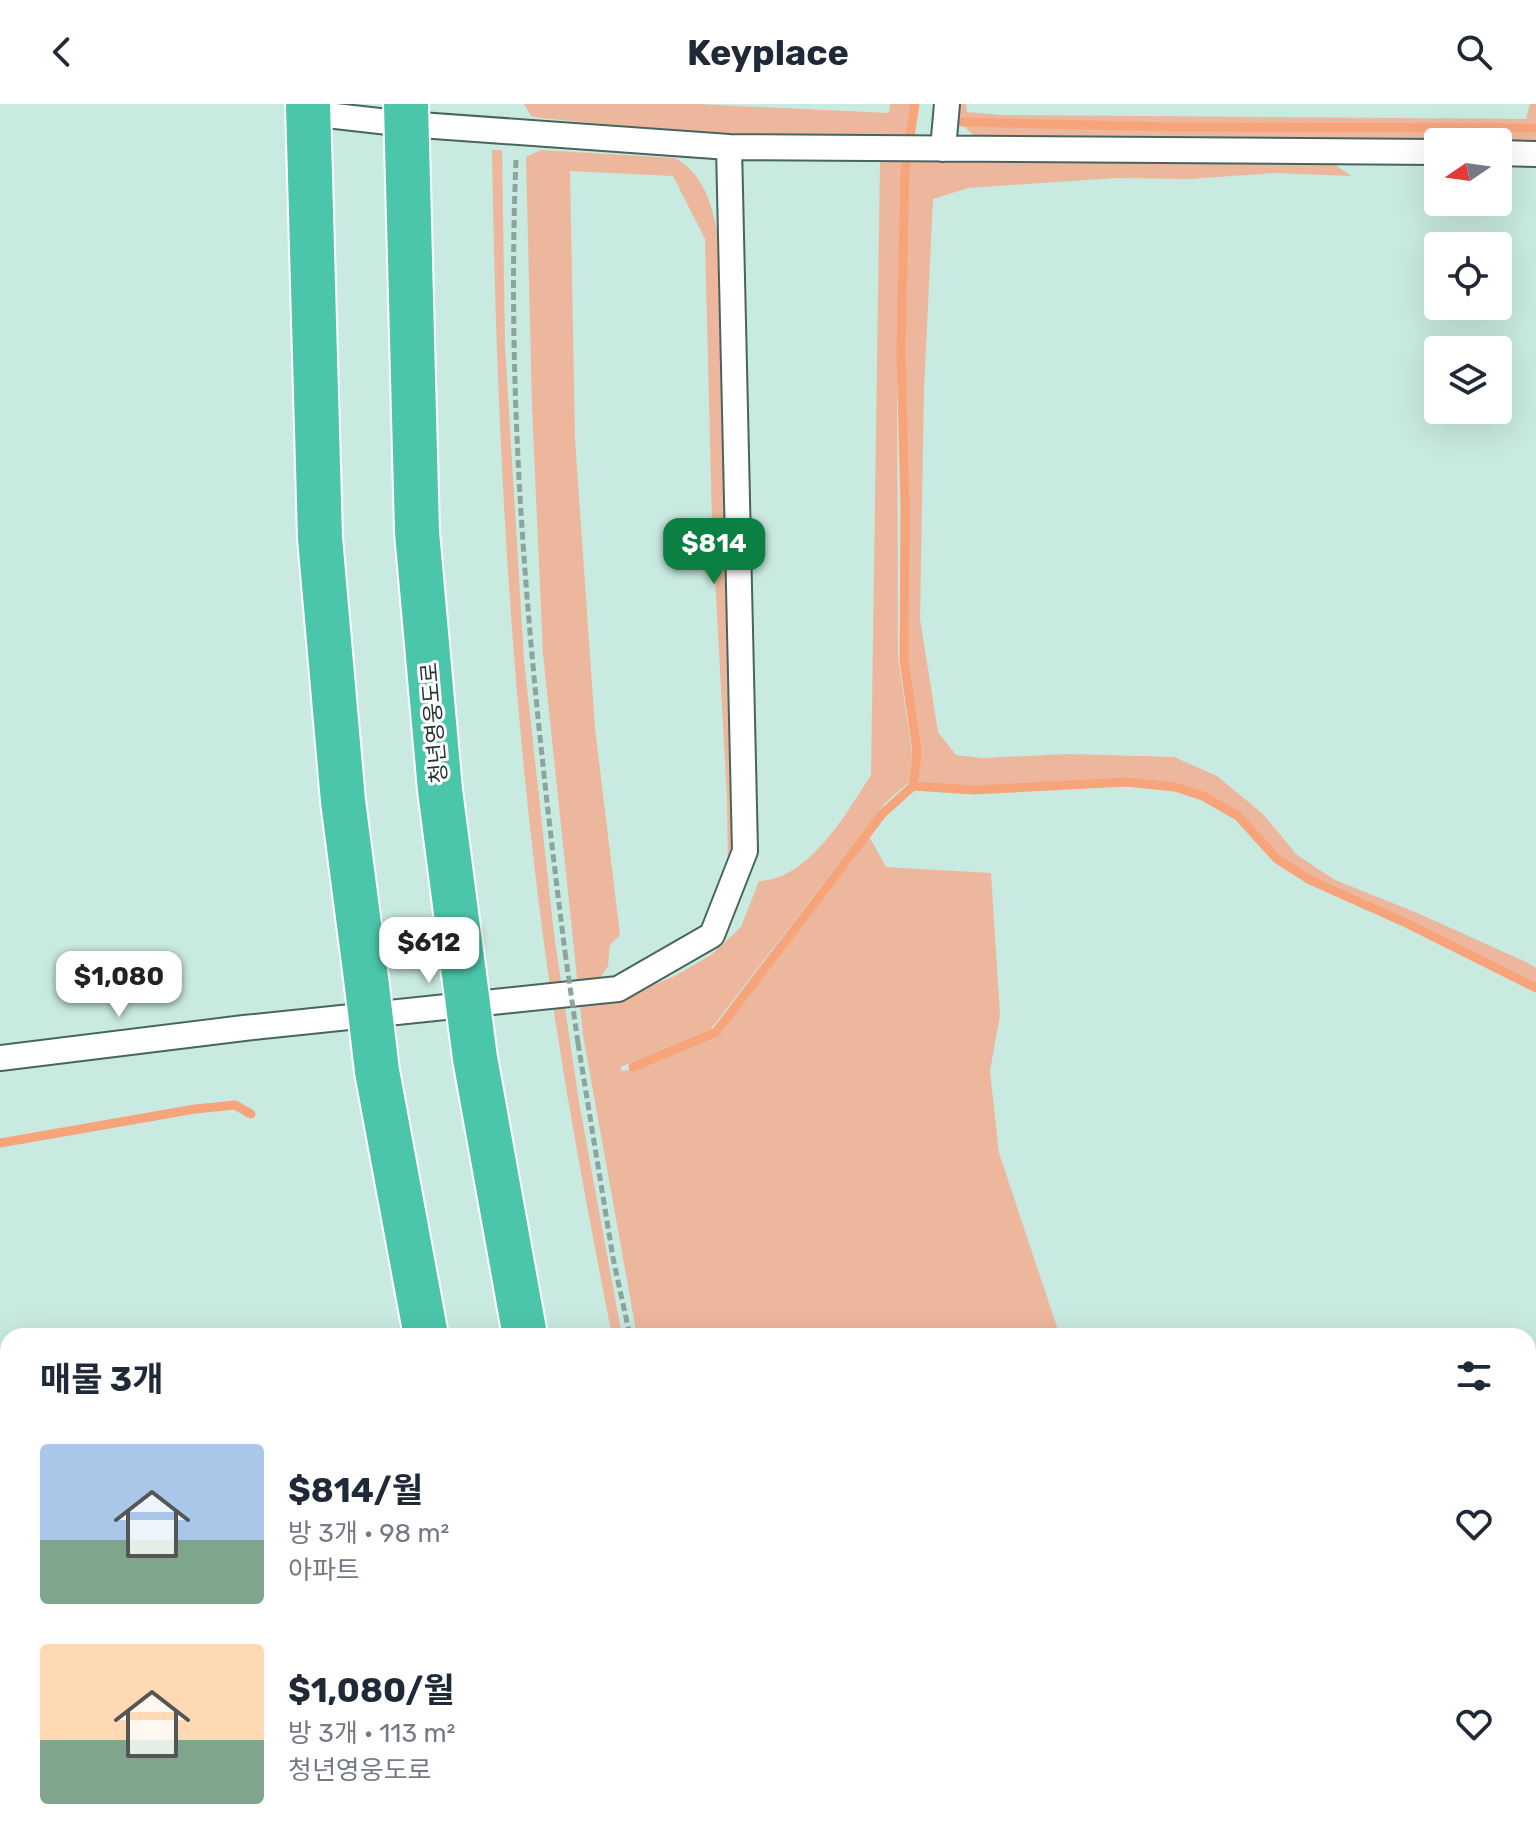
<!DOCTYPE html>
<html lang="ko">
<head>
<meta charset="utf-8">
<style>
  :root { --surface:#fff; --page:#f2f2f3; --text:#1f2937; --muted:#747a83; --accent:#0b8043 }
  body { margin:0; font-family:Rubik,"Noto Sans KR",sans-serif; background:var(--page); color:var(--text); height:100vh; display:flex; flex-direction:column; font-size:30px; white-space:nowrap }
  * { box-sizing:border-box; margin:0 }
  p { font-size:26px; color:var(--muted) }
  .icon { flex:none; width:44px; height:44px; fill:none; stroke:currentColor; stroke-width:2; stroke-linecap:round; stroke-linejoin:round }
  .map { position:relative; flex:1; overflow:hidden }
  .panel { position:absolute; left:0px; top:1224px; width:1536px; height:512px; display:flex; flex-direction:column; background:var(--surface); border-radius:24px 24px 0 0; box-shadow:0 8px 32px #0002 }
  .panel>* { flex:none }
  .needle { width:52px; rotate:257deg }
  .buttons { position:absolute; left:1424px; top:24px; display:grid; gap:16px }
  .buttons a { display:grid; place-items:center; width:88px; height:88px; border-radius:8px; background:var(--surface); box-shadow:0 8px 32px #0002; font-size:40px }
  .price { position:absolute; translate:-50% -68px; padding:0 18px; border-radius:16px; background:#fff; color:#222; font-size:26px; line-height:52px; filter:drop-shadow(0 2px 4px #0008) }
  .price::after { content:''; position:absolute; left:50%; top:48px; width:24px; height:18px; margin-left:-12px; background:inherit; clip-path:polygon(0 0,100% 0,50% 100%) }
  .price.selected { background:var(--accent); color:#fff }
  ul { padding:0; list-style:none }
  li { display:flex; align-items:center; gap:24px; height:200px; padding:0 40px }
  li span { display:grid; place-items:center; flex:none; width:224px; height:160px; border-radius:8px; color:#555 }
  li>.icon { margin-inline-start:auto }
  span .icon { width:96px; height:96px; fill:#fffc; stroke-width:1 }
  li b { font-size:34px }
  h2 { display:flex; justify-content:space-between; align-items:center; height:96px; padding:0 40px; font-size:34px }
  header { display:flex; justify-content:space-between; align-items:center; height:104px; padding:0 40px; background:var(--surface); font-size:36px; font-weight:700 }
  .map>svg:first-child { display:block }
  .green { fill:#edb79d }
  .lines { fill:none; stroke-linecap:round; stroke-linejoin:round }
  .stream { stroke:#f7a47b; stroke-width:9 }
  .minor-casing { stroke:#48655d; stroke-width:28 }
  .motorway-casing { stroke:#fff; stroke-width:48 }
  .path { stroke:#8ba59d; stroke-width:5; stroke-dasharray:8 4; stroke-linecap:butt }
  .minor { stroke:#fff; stroke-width:24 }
  .motorway { stroke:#4cc6aa; stroke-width:44 }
  .motorway-bridge-casing { stroke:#fff; stroke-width:48; stroke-linecap:butt }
  .path-bridge { stroke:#8ba59d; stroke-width:5; stroke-dasharray:8 4; stroke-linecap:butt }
  .motorway-bridge { stroke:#4cc6aa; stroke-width:44 }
  .labels { text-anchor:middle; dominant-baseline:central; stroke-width:6; stroke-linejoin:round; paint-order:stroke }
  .street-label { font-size:22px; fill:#273430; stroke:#fff }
</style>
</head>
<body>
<header><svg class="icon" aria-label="back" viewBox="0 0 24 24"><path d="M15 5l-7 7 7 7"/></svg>Keyplace<svg class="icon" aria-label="search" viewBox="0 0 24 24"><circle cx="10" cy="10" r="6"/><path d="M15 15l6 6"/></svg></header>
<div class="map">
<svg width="1536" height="1736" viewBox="0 0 1536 1736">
  <rect width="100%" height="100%" fill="#c9eae0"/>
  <path class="green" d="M524 0H697L889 9 890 0H911L906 37 738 33 541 14 531 12Z
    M959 0H966L967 8 1002 11 1526 15 1530 0H1536V21L1174 20 959 14Z
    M962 20 1174 26 1536 27V41L1498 38H980Z
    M492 46H502L505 241 524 556 554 830 579 998 622 1232H612C586 1099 561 966 543 832 509 572 496 308 492 46Z
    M541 46 675 54C704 70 711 99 718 130L738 734 728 764 727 694 712 419 705 135 673 72 570 67 575 335 595 624 620 831 610 841 608 862 597 879 634 889 673 873 711 851 741 823 759 777C809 776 847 708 871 671L880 57 902 56 897 247 898 553 912 649 909 678 885 699 711 925 621 963V967L634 965 717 930 869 732 886 763 991 769 1000 911 990 967 999 1049 1060 1232H637L583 931 543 550 532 303 526 53Z
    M908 56 1331 58 1351 72 1274 69 1188 75 1116 74 968 84 933 95 924 285 920 515 938 628 956 651 981 654 1069 650 1174 653 1217 672 1263 710 1297 751 1335 776 1415 808 1526 858 1536 864V882L1407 818 1310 775 1278 754 1239 711 1203 691 1175 682 1126 677 948 685 914 681 918 648 905 555 906 403 902 248Z"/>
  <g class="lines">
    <path class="stream" d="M915 0 905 65 901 248 905 404 904 556 917 648 913 682 973 686 1126 678 1175 683 1203 692 1238 712 1277 755 1310 776 1406 819 1536 884
      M961 18 1174 23 1536 24
      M633 963 716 928 882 710 913 682
      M0 1039 195 1005 235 1001 251 1010"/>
    <g class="minor-casing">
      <path id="minor" d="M309 9 406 20 729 43 1438 48
        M943 45 947 0
        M1498 49 1536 50
        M0 954 244 924 618 885 712 831 745 747 729 43"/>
    </g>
    <g class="motorway-casing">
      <path id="motorway" d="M308 0 320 434 343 697 367 882
        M406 0 417 428 440 686 464 870
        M475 954 525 1232
        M377 967 426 1232
        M549 1728 552 1736
        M651 1728 653 1736"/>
    </g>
    <path class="path" d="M516 56C505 320 532 586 565 848
      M578 939 613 1154 630 1232
      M763 1728 766 1736"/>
    <use href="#minor" class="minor"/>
    <use href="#motorway" class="motorway"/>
    <g class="motorway-bridge-casing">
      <path id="motorway-bridge" d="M464 870 475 954
        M367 882 377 967"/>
    </g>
    <path class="path-bridge" d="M565 848 578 939"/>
    <use href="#motorway-bridge" class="motorway-bridge"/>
  </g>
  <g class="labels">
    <g class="street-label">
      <text transform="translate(434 619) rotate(-95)">청년영웅도로</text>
    </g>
  </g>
</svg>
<div class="buttons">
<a><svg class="needle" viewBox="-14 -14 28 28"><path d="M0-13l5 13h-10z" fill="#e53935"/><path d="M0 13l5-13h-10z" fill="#747a83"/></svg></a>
<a><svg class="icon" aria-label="locate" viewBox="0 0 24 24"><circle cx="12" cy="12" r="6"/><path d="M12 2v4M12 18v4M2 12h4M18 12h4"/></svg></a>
<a><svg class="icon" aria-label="layers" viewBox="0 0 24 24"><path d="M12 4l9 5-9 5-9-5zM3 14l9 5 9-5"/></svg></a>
</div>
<b class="price selected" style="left:714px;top:482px">$814</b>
<b class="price" style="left:429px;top:881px">$612</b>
<b class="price" style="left:119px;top:915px">$1,080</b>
<section class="panel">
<h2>매물 3개<svg class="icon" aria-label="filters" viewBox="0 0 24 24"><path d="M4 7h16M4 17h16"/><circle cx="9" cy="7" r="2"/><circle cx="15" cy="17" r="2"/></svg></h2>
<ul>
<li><span style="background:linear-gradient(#a9c7e8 60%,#7fa58c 0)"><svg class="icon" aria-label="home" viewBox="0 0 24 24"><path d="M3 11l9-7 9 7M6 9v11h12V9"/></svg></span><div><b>$814/월</b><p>방 3개 · 98 m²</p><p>아파트</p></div><svg class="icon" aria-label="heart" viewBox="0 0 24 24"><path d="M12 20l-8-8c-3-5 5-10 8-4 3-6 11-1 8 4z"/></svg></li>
<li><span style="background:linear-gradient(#ffd9b3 60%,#7fa58c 0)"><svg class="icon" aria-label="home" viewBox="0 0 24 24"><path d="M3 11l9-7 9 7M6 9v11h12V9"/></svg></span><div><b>$1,080/월</b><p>방 3개 · 113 m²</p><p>청년영웅도로</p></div><svg class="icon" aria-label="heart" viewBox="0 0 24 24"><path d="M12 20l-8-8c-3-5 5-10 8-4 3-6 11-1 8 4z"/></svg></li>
</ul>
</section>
</div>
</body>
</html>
